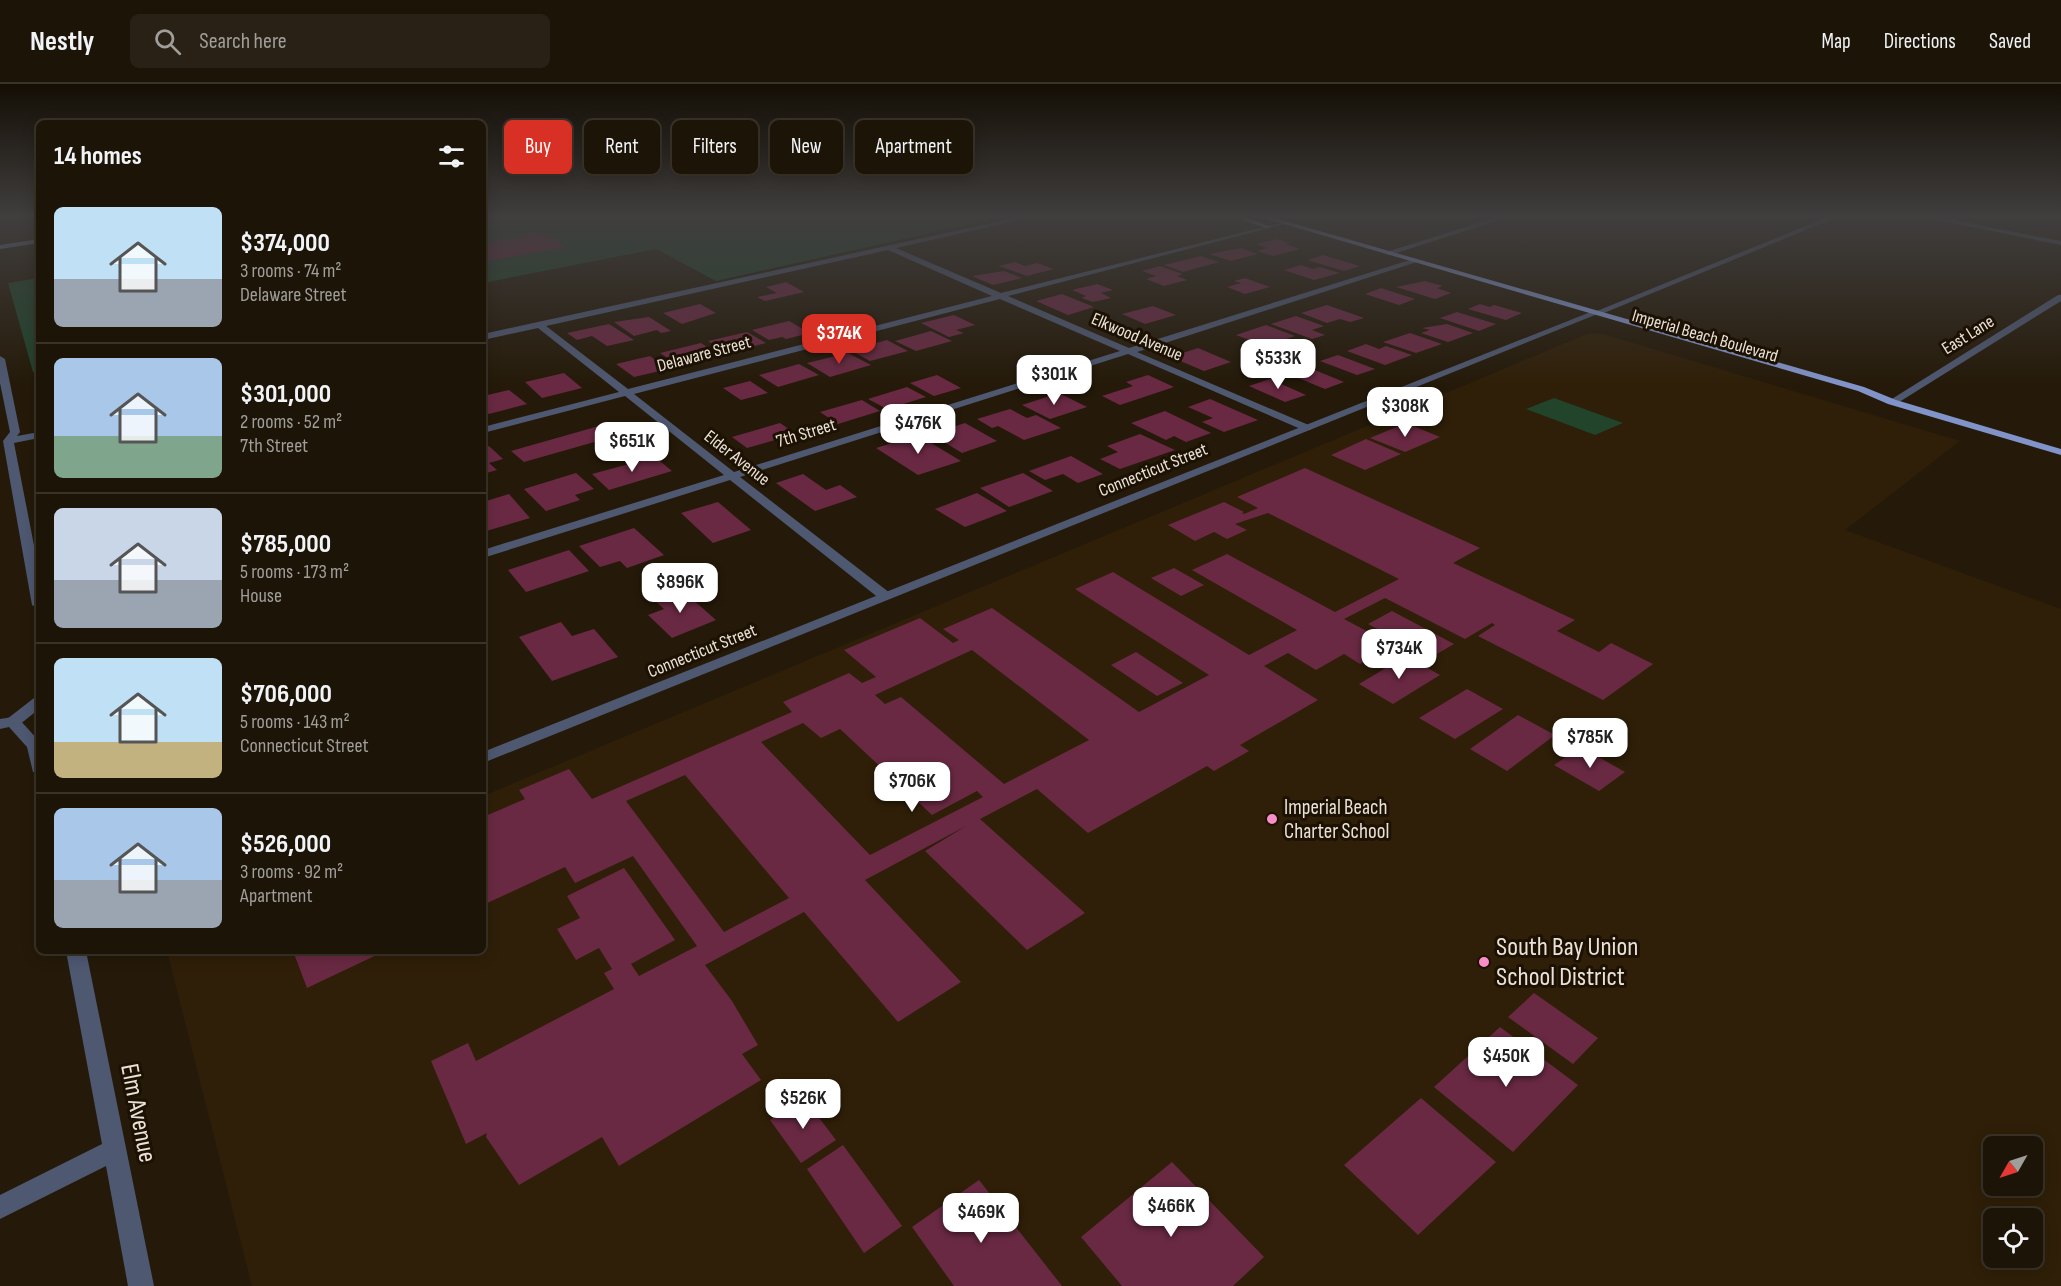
<!DOCTYPE html>
<html lang="en">
<head>
<meta charset="utf-8">
<style>
  :root { --surface:#1c1407; --page:#292115; --text:#f1f3f6; --muted:#a09e9b; --line:#3a3328; --accent:#d93025 }
  body { margin:0; font-family:"Sofia Sans Condensed",sans-serif; background:var(--page); color:var(--text); height:100vh; display:flex; flex-direction:column; font-size:22px; white-space:nowrap }
  * { box-sizing:border-box; margin:0 }
  p { font-size:20px; color:var(--muted) }
  .icon { flex:none; width:33px; height:33px; fill:none; stroke:currentColor; stroke-width:2; stroke-linecap:round; stroke-linejoin:round }
  .map { position:relative; flex:1; overflow:hidden }
  .sheet { position:absolute; left:36px; top:36px; width:450px; height:834px; display:flex; flex-direction:column; background:var(--surface); border-radius:9px; box-shadow:0 3px 15px #0003,0 0 0 2px var(--line) }
  .sheet>* { flex:none }
  .banner { position:absolute; left:504px; top:36px; width:570px; height:54px; display:flex; gap:12px }
  .needle { width:39px; rotate:231deg }
  .tools { position:absolute; left:1983px; top:1052px; display:grid; gap:12px }
  .tools a { display:grid; place-items:center; width:60px; height:60px; border-radius:9px; background:var(--surface); box-shadow:0 3px 15px #0003,0 0 0 2px var(--line); font-size:30px }
  .price { position:absolute; translate:-50% -51px; padding:0 14px; border-radius:12px; background:#fff; color:#222; font-size:20px; line-height:39px; filter:drop-shadow(0 2px 3px #0008) }
  .price::after { content:''; position:absolute; left:50%; top:36px; width:18px; height:14px; margin-left:-9px; background:inherit; clip-path:polygon(0 0,100% 0,50% 100%) }
  .price.active { background:var(--accent); color:#fff }
  ul { padding:0; list-style:none }
  li { display:flex; align-items:center; gap:18px; height:150px; padding:0 18px }
  li+li { border-top:2px solid var(--line) }
  li span { display:grid; place-items:center; flex:none; width:168px; height:120px; border-radius:9px; color:#555 }
  li>.icon { margin-inline-start:auto }
  span .icon { width:72px; height:72px; fill:#fffc; stroke-width:1 }
  li b { font-size:26px }
  h2 { display:flex; justify-content:space-between; align-items:center; height:72px; padding:0 18px; font-size:26px }
  .chip { padding:0 21px; border-radius:9px; background:var(--surface); box-shadow:0 3px 15px #0003,0 0 0 2px var(--line); font-size:21px; line-height:54px }
  .chip.active { background:var(--accent); color:#fff }
  header { display:flex; align-items:center; gap:36px; box-sizing:border-box; height:84px; padding:0 30px; background:var(--surface); border-bottom:2px solid var(--line) }
  header strong { font-size:28px }
  nav { display:flex; gap:33px; margin-inline-start:auto; font-size:21px }
  .search { width:420px; height:54px; background:var(--page); display:flex; align-items:center; gap:15px; box-sizing:border-box; padding:0 21px; border-radius:9px; color:var(--muted); font-size:22px }
  .map>svg:first-child { display:block }
  .built { fill:#2f1f08; fill-rule:evenodd }
  .green { fill:#21442b }
  .building { fill:#692942; fill-rule:evenodd }
  .lines { fill:none; stroke-linecap:round; stroke-linejoin:round }
  .minor { fill:#4e5871; fill-rule:evenodd }
  .tertiary { fill:#4e5871; fill-rule:evenodd }
  .secondary { fill:#6b7aa2; fill-rule:evenodd }
  .primary { fill:#8194c9; fill-rule:evenodd }
  .poi-dot { fill:#fa8fc8; stroke:#1c1102; stroke-width:2 }
  .labels { text-anchor:middle; dominant-baseline:central; stroke-width:6; stroke-linejoin:round; paint-order:stroke }
  .far-street-label { font-size:18px; fill:#eae2d8; stroke:#1c1102 }
  .poi-label { font-size:21px; fill:#eae2d8; stroke:#1c1102; text-anchor:start }
  .near-poi-label { font-size:26px; fill:#eae2d8; stroke:#1c1102; text-anchor:start }
  .near-street-label { font-size:26px; fill:#eae2d8; stroke:#1c1102 }
</style>
</head>
<body>
<header>
<strong>Nestly</strong>
<div class="search"><svg class="icon" aria-label="search" viewBox="0 0 24 24"><circle cx="10" cy="10" r="6"/><path d="M15 15l6 6"/></svg>Search here</div>
<nav><a>Map</a><a>Directions</a><a>Saved</a></nav>
</header>
<div class="map">
<svg width="2061" height="1202" viewBox="0 0 2061 1202">
  <rect width="100%" height="100%" fill="#251a09"/>
  <path class="built" d="M1600 249 1960 357 1845 446 2061 525V1202H252L167 867H483V712L1587 250ZM1994 1062H2032V1101H1994ZM1994 1134H2032V1173H1994Z"/>
  <path class="green" d="M483 132H599L604 135 622 132H1006L716 197 656 165 483 199Z
    M39 194V287L33 288 8 199Z
    M1554 314 1623 339 1595 351 1526 325Z"/>
  <path class="building" d="M946 132 959 136 941 140 929 136Z
    M533 148 558 155 559 160 566 163 483 178V160L524 152Z
    M1277 155 1290 159 1286 160 1300 165 1273 172 1257 167 1267 164 1256 160Z
    M1241 164 1258 170 1231 177 1209 170Z
    M1323 171 1360 182 1344 187 1307 176Z
    M1201 172 1219 178 1183 188 1164 181Z
    M1015 178 1025 182 1037 179 1054 185 1027 192 999 182Z
    M1301 181 1313 185 1320 183 1340 189 1314 196 1284 186Z
    M1160 182 1183 190 1177 192 1187 196 1164 202 1146 195 1156 192 1142 187Z
    M1004 187 1022 194 993 201 972 192Z
    M1245 194 1270 203 1245 210 1227 203 1241 199 1234 197Z
    M1425 197 1443 202 1437 204 1451 209 1435 215 1396 203Z
    M786 198 804 208 765 217 757 213 777 209 766 203Z
    M1097 200 1113 206 1101 209 1111 214 1093 218 1082 214 1086 212 1072 206Z
    M1381 204 1415 215 1399 221 1365 210Z
    M1062 210 1094 223 1068 231 1036 217Z
    M700 220 716 229 682 240 663 229Z
    M1480 220 1490 223 1494 221 1522 229 1506 236 1468 225Z
    M1327 221 1364 234 1350 238 1340 235 1327 239 1301 229Z
    M1153 222 1176 231 1145 240 1122 230Z
    M1457 228 1496 240 1479 247 1440 234Z
    M954 231 975 241 956 246 964 249 949 253 921 239Z
    M1296 232 1324 242 1312 246 1325 251 1312 255 1271 240Z
    M649 233 671 247 661 249 657 246 634 252 614 238Z
    M789 237 810 249 786 255 782 253 769 256 752 246Z
    M609 240 634 256 607 262 592 252 577 256 567 249Z
    M1447 240 1473 249 1448 258 1421 249 1430 246 1422 244Z
    M1266 241 1295 252 1266 262 1236 251Z
    M931 247 952 257 916 267 895 257Z
    M747 248 766 259 726 269 708 257Z
    M1410 249 1442 260 1416 269 1383 258Z
    M887 256 908 267 870 277 850 266Z
    M701 259 720 271 678 281 660 269Z
    M1366 260 1379 265 1386 262 1412 271 1385 281 1347 267Z
    M1198 264 1231 278 1204 287 1171 273Z
    M848 269 871 281 830 293 807 279Z
    M1338 271 1375 285 1357 291 1320 277Z
    M650 272 668 285 634 293 616 280Z
    M799 280 819 291 778 303 759 291Z
    M1305 282 1344 298 1325 305 1286 289Z
    M564 289 582 304 542 314 525 298Z
    M937 291 961 304 934 312 910 299Z
    M1148 291 1174 303 1120 321 1102 312 1133 302 1126 298Z
    M1270 295 1306 311 1285 318 1249 302Z
    M750 297 768 309 741 316 723 304Z
    M907 303 926 313 887 325 868 315Z
    M509 306 527 320 489 330 483 325V312Z
    M1059 309 1087 323 1050 335 1022 321Z
    M1210 315 1258 336 1224 348 1202 338 1213 334 1188 323Z
    M862 316 880 327 838 340 820 328Z
    M1010 325 1027 334 1036 331 1061 344 1024 356 998 342 992 344 977 335Z
    M1165 327 1211 349 1186 358 1174 352 1166 356 1131 339Z
    M780 339 796 350 747 364 732 353Z
    M965 339 997 357 962 369 931 350Z
    M1406 339 1440 353 1405 368 1370 354Z
    M599 342 612 353 524 378 511 367Z
    M1140 350 1175 366 1120 385 1100 375 1118 368 1107 362Z
    M918 351 961 377 918 391 876 364Z
    M1366 355 1401 370 1365 386 1331 371Z
    M489 362 503 375 489 379 497 386 483 390V364Z
    M1071 372 1103 390 1078 399 1063 390 1045 396 1029 387Z
    M655 373 672 387 609 406 592 390Z
    M1305 384 1480 464 1453 479 1575 536 1557 547 1599 568 1611 559 1653 580 1603 616 1478 552 1495 541 1492 539 1465 555 1385 514 1344 535 1393 561 1360 580 1344 570 1316 586 1288 569 1264 582 1318 616 1240 661 1249 667 1214 687 1207 682 1088 749 1037 705 980 735 1085 829 1027 866 925 767 966 742 865 796 961 898 898 938 804 828 705 881 732 917 758 961 742 970 761 996 619 1082 602 1053 519 1101 486 1053 487 1049 466 1060 431 977 468 959 476 977 614 905 604 889 612 885 599 864 576 876 557 845 580 834 567 812 624 784 675 856 631 880 639 892 697 862 633 772 575 799 565 783 483 821V733L525 715 519 706 569 685 592 715 792 628 783 618 849 589 862 599 876 593 844 566 920 534 953 559 959 556 943 545 992 524 1139 628 1209 591 1075 505 1113 488 1249 571 1297 546 1192 486 1227 470 1335 528 1399 495 1268 429 1235 440 1247 446 1227 455 1214 448 1195 457 1168 441 1224 418 1244 428 1242 429 1244 430 1258 424 1237 413ZM972 566 1089 656 1004 700 901 613 885 620 875 611ZM803 639 821 654 840 645 932 731 977 707 983 713 870 771 761 658ZM685 691 789 814 724 848 626 717Z
    M576 389 594 405 575 411 580 416 546 427 524 405Z
    M1023 389 1053 407 1009 423 980 404Z
    M803 390 826 406 840 401 857 413 815 427 776 399Z
    M977 409 1007 427 965 443 935 425Z
    M509 410 530 434 483 448V418Z
    M718 418 751 446 713 459 681 429Z
    M634 444 664 471 627 484 620 477 600 483 579 462Z
    M569 466 589 487 526 508 508 486Z
    M1174 484 1204 501 1181 512 1151 494Z
    M682 506 716 536 672 554 648 531 664 525 654 516Z
    M1392 527 1454 560 1430 574 1368 540Z
    M561 538 572 552 594 545 618 573 552 597 519 553Z
    M1136 568 1183 599 1157 612 1111 581Z
    M1406 572 1440 591 1393 620 1359 600Z
    M1467 605 1503 625 1455 655 1419 634Z
    M1518 631 1555 651 1507 687 1470 665Z
    M1581 663 1625 688 1599 707 1554 681Z
    M293 867H385L307 904Z
    M1534 909 1598 954 1573 980 1508 933Z
    M1500 943 1578 1001 1513 1068 1434 1003Z
    M804 1014 836 1056 801 1079 770 1036Z
    M1421 1014 1496 1078 1418 1151 1344 1081Z
    M843 1061 902 1142 864 1169 807 1085Z
    M1172 1078 1264 1173 1233 1202H1122L1081 1153Z
    M979 1096 1062 1202H954L912 1143Z"/>
  <g class="lines">
    <path class="minor" d="M1024 132H1037L896 164 1001 209 1284 138V140L1008 212 1129 264 1413 175 1420 177 1137 268 1311 342V346H1303L1128 270 740 393 890 509 892 512 890 515H880L730 396 483 474V466L724 391 625 312 483 349V343L619 308 538 244 483 256V250ZM888 166 992 212 628 305 546 242ZM1000 215 1120 267 734 388 634 310Z
      M1501 132H1512L1390 171 1383 169Z
      M1830 132H1840L1599 231 1592 229Z
      M1917 132H1932L2061 157V161Z
      M2058 211H2061V217L1896 320 1887 318Z
      M0 272 5 275 20 348 17 352 39 348V354L14 359 39 487V525L32 521 3 357 10 348 0 299Z
      M39 612V625L19 641H7L5 638 7 635 34 614Z"/>
    <path class="tertiary" d="M1593 227 1600 229 483 679V668Z
      M13 633 19 635 39 657V689L33 688 27 663 9 643 0 645V635Z
      M66 867H86L154 1202H128L106 1082 0 1135V1111L102 1060Z"/>
    <path class="secondary" d="M39 155V159L0 165V161Z"/>
    <path class="primary" d="M1230 132H1241L1272 143 1266 144Z
      M1256 132H1267L1864 303 1896 316 2061 365V371L1888 320 1858 307Z"/>
  </g>
  <linearGradient id="sky" x2="0" y2="1"><stop stop-color="#140e05"/><stop offset="0.44" stop-color="#403e3e"/><stop offset="1" stop-color="#403e3e" stop-opacity="0"/></linearGradient>
  <rect width="2061" height="301" fill="url(#sky)"/>
  <g class="poi-dot">
    <circle cx="1272" cy="735" r="6"/>
    <circle cx="1484" cy="878" r="6"/>
  </g>
  <g class="labels">
    <g class="far-street-label">
      <text transform="translate(1968 251) rotate(-32)">East Lane</text>
      <text transform="translate(1705 252) rotate(16)">Imperial Beach Boulevard</text>
      <text transform="translate(1137 253) rotate(23)">Elkwood Avenue</text>
      <text transform="translate(704 270) rotate(-15)">Delaware Street</text>
      <text transform="translate(806 349) rotate(-17)">7th Street</text>
      <text transform="translate(737 374) rotate(38)">Elder Avenue</text>
      <text transform="translate(1153 386) rotate(-22)">Connecticut Street</text>
      <text transform="translate(702 567) rotate(-22)">Connecticut Street</text>
    </g>
    <g class="poi-label">
      <text x="1284" y="723">Imperial Beach<tspan x="1284" dy="24">Charter School</tspan></text>
    </g>
    <g class="near-poi-label">
      <text x="1496" y="863">South Bay Union<tspan x="1496" dy="30">School District</tspan></text>
    </g>
    <g class="near-street-label">
      <text transform="translate(138 1029) rotate(79)">Elm Avenue</text>
    </g>
  </g>
</svg>
<div class="tools">
<a><svg class="needle" viewBox="-14 -14 28 28"><path d="M0-13l5 13h-10z" fill="#e53935"/><path d="M0 13l5-13h-10z" fill="#a09e9b"/></svg></a>
<a><svg class="icon" aria-label="locate" viewBox="0 0 24 24"><circle cx="12" cy="12" r="6"/><path d="M12 2v4M12 18v4M2 12h4M18 12h4"/></svg></a>
</div>
<b class="price active" style="left:839px;top:281px">$374K</b>
<b class="price" style="left:1278px;top:306px">$533K</b>
<b class="price" style="left:1054px;top:322px">$301K</b>
<b class="price" style="left:1405px;top:354px">$308K</b>
<b class="price" style="left:918px;top:371px">$476K</b>
<b class="price" style="left:632px;top:389px">$651K</b>
<b class="price" style="left:680px;top:530px">$896K</b>
<b class="price" style="left:1399px;top:596px">$734K</b>
<b class="price" style="left:1590px;top:685px">$785K</b>
<b class="price" style="left:912px;top:729px">$706K</b>
<b class="price" style="left:1506px;top:1004px">$450K</b>
<b class="price" style="left:803px;top:1046px">$526K</b>
<b class="price" style="left:1171px;top:1154px">$466K</b>
<b class="price" style="left:981px;top:1160px">$469K</b>
<div class="banner">
<a class="chip active">Buy</a>
<a class="chip">Rent</a>
<a class="chip">Filters</a>
<a class="chip">New</a>
<a class="chip">Apartment</a>
</div>
<section class="sheet">
<h2>14 homes<svg class="icon" aria-label="filters" viewBox="0 0 24 24"><path d="M4 7h16M4 17h16"/><circle cx="9" cy="7" r="2"/><circle cx="15" cy="17" r="2"/></svg></h2>
<ul>
<li><span style="background:linear-gradient(#bfe0f5 60%,#9aa5b1 0)"><svg class="icon" aria-label="home" viewBox="0 0 24 24"><path d="M3 11l9-7 9 7M6 9v11h12V9"/></svg></span><div><b>$374,000</b><p>3 rooms · 74 m²</p><p>Delaware Street</p></div></li>
<li><span style="background:linear-gradient(#a9c7e8 65%,#7fa58c 0)"><svg class="icon" aria-label="home" viewBox="0 0 24 24"><path d="M3 11l9-7 9 7M6 9v11h12V9"/></svg></span><div><b>$301,000</b><p>2 rooms · 52 m²</p><p>7th Street</p></div></li>
<li><span style="background:linear-gradient(#c9d6e8 60%,#9aa5b1 0)"><svg class="icon" aria-label="home" viewBox="0 0 24 24"><path d="M3 11l9-7 9 7M6 9v11h12V9"/></svg></span><div><b>$785,000</b><p>5 rooms · 173 m²</p><p>House</p></div></li>
<li><span style="background:linear-gradient(#bfe0f5 70%,#c2b280 0)"><svg class="icon" aria-label="home" viewBox="0 0 24 24"><path d="M3 11l9-7 9 7M6 9v11h12V9"/></svg></span><div><b>$706,000</b><p>5 rooms · 143 m²</p><p>Connecticut Street</p></div></li>
<li><span style="background:linear-gradient(#a9c7e8 60%,#9aa5b1 0)"><svg class="icon" aria-label="home" viewBox="0 0 24 24"><path d="M3 11l9-7 9 7M6 9v11h12V9"/></svg></span><div><b>$526,000</b><p>3 rooms · 92 m²</p><p>Apartment</p></div></li>
</ul>
</section>
</div>
</body>
</html>
